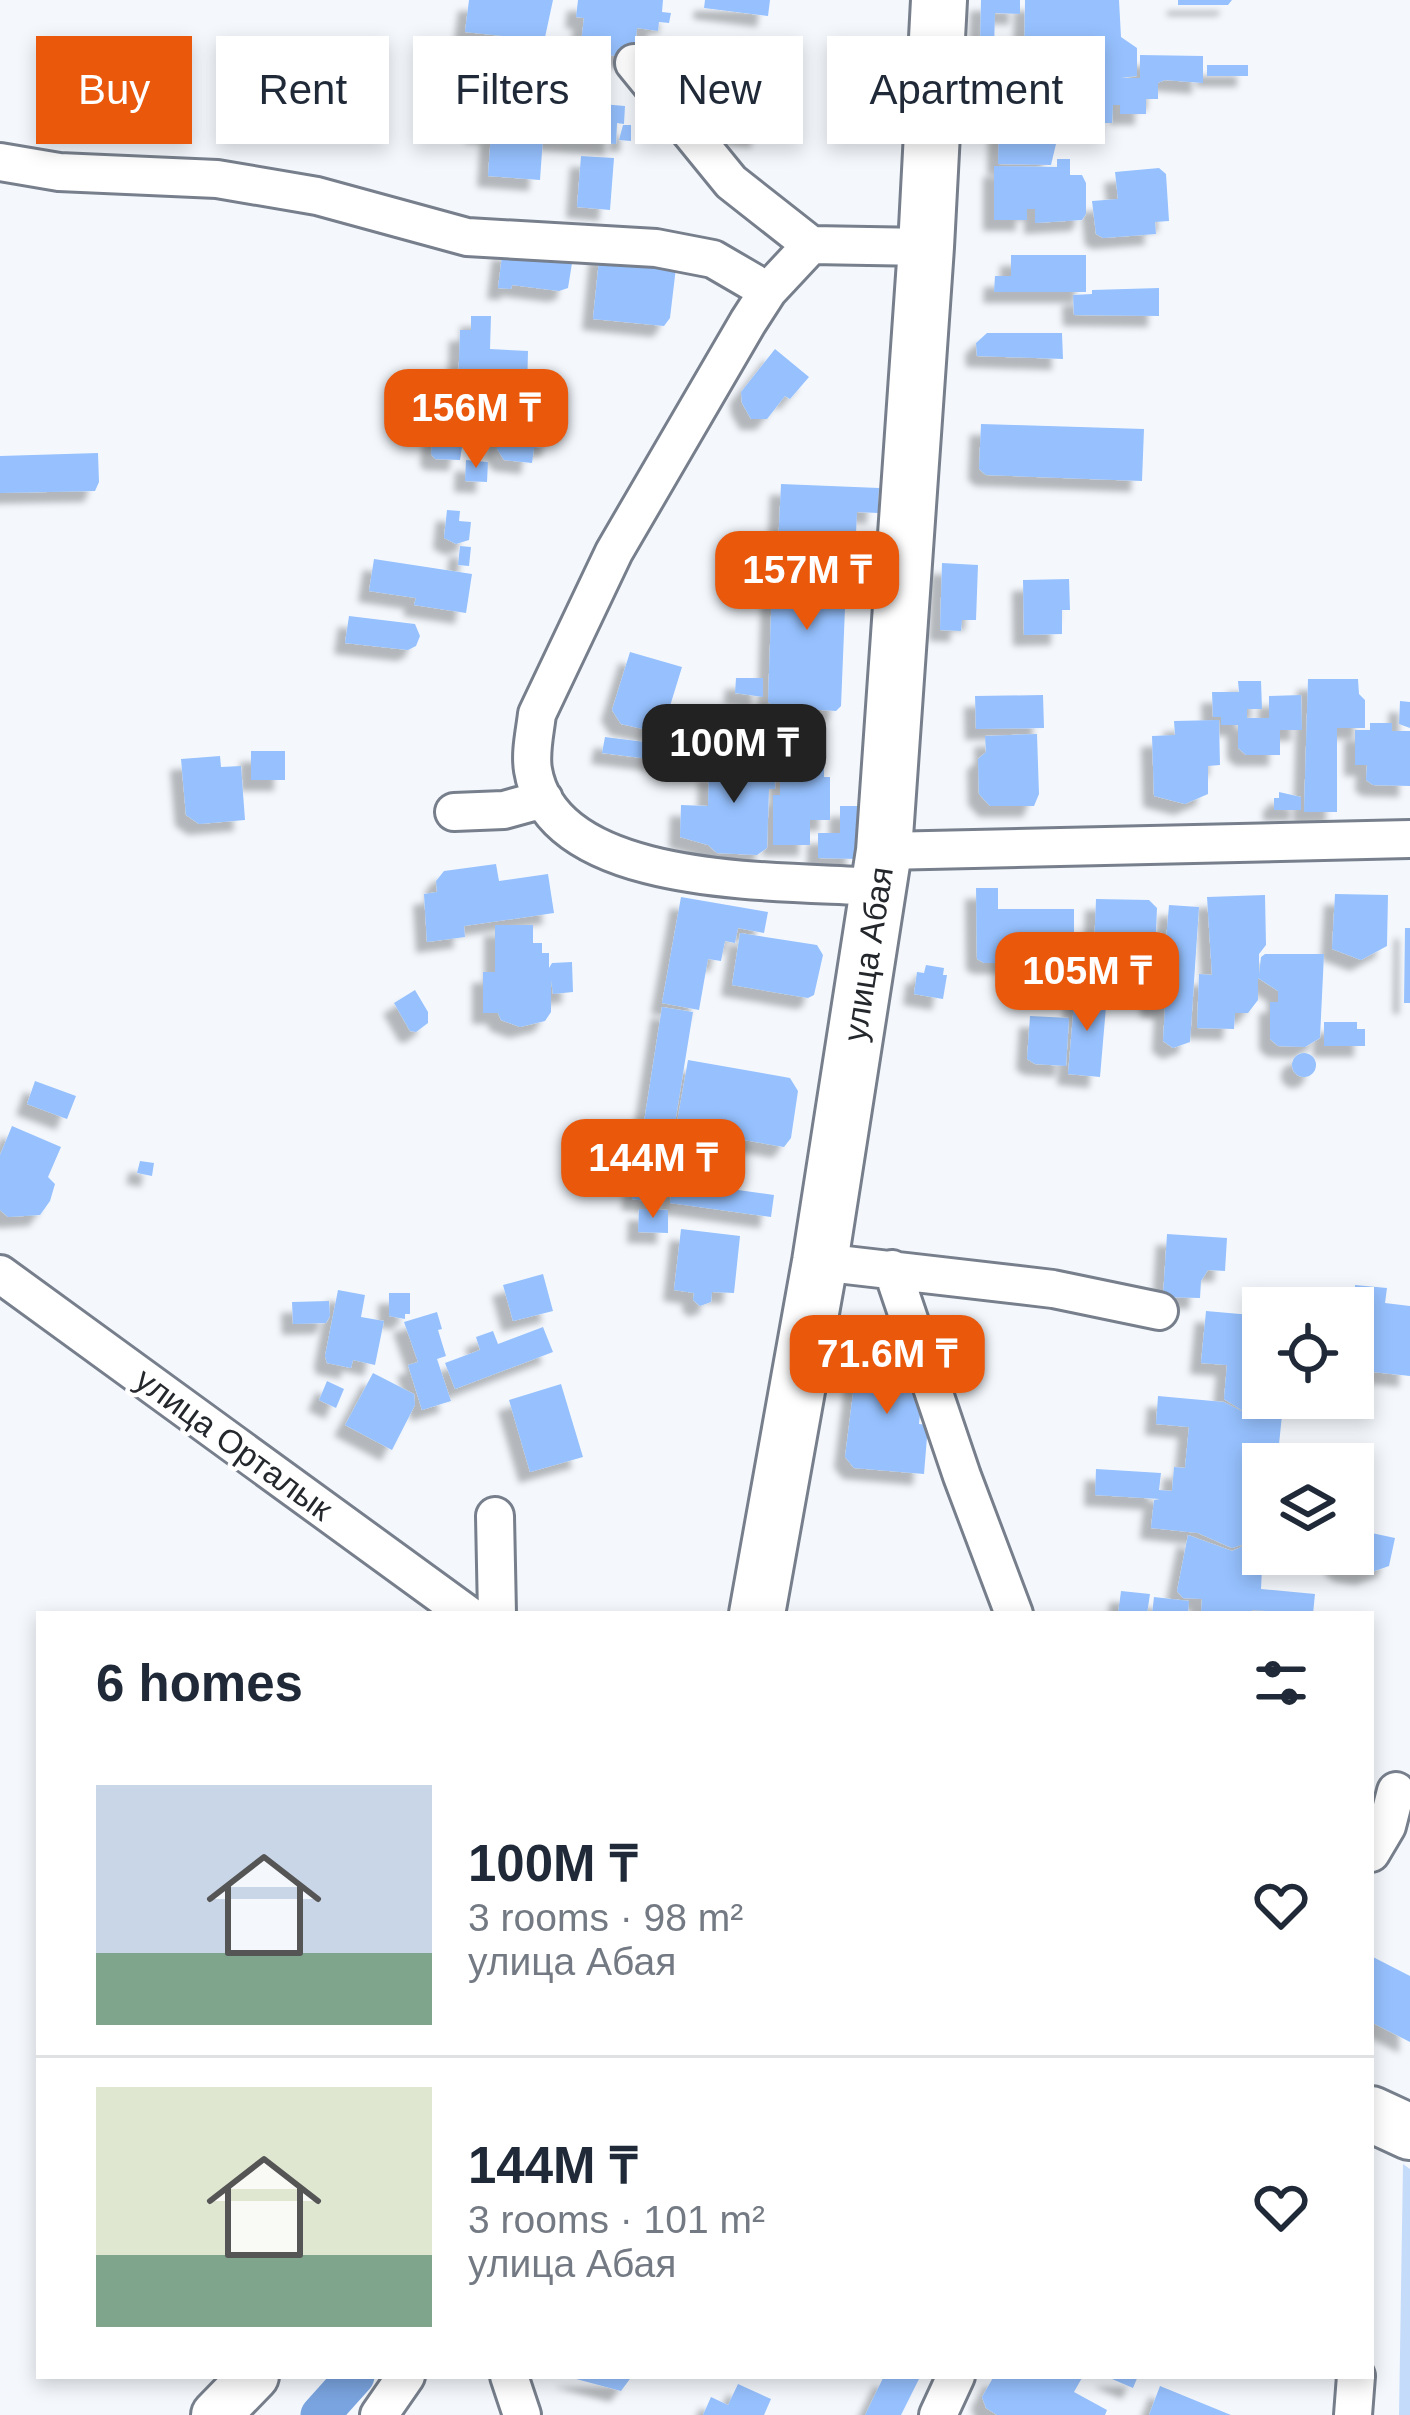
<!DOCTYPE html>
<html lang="en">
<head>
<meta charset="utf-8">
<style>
  :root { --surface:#fff; --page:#f6f6f7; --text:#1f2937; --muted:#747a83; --line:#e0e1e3; --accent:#ea580c }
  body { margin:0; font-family:Helvetica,sans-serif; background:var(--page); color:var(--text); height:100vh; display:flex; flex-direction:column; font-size:45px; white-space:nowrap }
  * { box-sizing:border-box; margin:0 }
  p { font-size:39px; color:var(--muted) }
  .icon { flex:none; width:66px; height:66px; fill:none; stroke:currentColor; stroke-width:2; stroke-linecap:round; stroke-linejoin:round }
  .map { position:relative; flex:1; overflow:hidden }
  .drawer { position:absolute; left:36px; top:1611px; width:1338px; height:768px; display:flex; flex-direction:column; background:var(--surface); border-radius:0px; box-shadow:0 6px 18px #0003 }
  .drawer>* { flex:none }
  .guide { position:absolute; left:36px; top:36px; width:1338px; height:108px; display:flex; gap:24px }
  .fabs { position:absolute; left:1242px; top:1287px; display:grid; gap:24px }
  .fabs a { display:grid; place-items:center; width:132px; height:132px; border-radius:0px; background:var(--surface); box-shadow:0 6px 18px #0003; font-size:60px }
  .price { position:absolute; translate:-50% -102px; padding:0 27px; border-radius:24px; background:var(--accent); color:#fff; font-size:39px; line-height:78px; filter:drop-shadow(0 3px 6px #0008) }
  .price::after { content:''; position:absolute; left:50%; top:72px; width:36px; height:27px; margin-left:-18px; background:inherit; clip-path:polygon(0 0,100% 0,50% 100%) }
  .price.active { background:#222; color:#fff }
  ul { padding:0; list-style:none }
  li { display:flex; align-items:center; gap:36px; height:300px; padding:0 60px }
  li+li { border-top:3px solid var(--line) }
  li span { display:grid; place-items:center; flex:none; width:336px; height:240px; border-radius:0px; color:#555 }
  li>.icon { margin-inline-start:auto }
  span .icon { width:144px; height:144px; fill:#fffc; stroke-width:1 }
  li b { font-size:51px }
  h2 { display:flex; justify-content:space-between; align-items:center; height:144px; padding:0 60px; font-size:51px }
  .pill { padding:0 42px; border-radius:0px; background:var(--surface); box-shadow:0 6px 18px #0003; font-size:42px; line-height:108px }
  .pill.active { background:var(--accent); color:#fff }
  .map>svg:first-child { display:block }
  .green { fill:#c5dbfa }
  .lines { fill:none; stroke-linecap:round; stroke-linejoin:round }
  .canal { stroke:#7aa4df; stroke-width:39 }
  .building { fill:#96c1fe; filter:url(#shadow) }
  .minor-casing { stroke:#777f8c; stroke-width:42 }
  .tertiary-casing { stroke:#777f8c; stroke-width:54 }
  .secondary-casing { stroke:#777f8c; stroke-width:60 }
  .minor { stroke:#fff; stroke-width:36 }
  .tertiary { stroke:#fff; stroke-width:48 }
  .secondary { stroke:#fff; stroke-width:54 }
  .labels { text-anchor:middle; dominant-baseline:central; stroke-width:9; stroke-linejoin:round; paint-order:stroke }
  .street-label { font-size:33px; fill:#24272c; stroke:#fff }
</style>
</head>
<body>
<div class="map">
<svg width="1410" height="2415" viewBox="0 0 1410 2415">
  <defs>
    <filter id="shadow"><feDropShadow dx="-11" dy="11" stdDeviation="3" flood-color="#0004"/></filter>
  </defs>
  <rect width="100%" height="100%" fill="#f4f8fd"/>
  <path class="green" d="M1403 2164 1410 2169V2415H1399Z"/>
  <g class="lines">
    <path class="canal" d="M320 2415 355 2376"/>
  </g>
  <path class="building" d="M469 0H553L544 42 535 58 510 55 512 37 465 32Z
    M578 0H663L662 12 671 13 669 23 659 22 658 31 637 28 634 58 580 52 584 18 576 17Z
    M705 0H770L768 16 704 8Z
    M981 0H1020V14L995 13 994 49 980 48Z
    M1025 0H1119L1121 37 1137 48V76L1120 78H1140V55L1203 56V83L1165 80 1158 83V99H1146V114H1120V105H1113L1112 123H1085L1086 81 1024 80Z
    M1178 0H1232L1228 5H1178Z
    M749 48 770 49 768 91 750 90Z
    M1207 65H1248V76H1207Z
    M1000 82 1053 83 1052 104 1061 123 1051 165 998 164Z
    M478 99 539 104 545 109 540 180 488 176 491 133 476 132Z
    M554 100 625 106 624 124 617 123 616 144 545 139 548 106Z
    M728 111 763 114 762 137 726 133Z
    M623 125H631V141L619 140Z
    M581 156 614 158 610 210 577 207Z
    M1057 159H1070V175H1082L1086 183V214L1082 220 1035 223V209H1027V220H994V166L1057 167Z
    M1159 168 1166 174 1169 221 1155 222 1156 234 1103 238 1096 234 1092 201 1118 199 1115 172Z
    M503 248 573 257 568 288 559 291 512 285 511 289 498 288Z
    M600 250 677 259 670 318 664 326 593 319Z
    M1011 255H1086V292H994L995 276H1011Z
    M1159 288V316L1074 315 1073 295 1092 294V290Z
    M471 316H491L490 349 528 351 527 392H490L481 397 458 391 460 330H471Z
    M987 333H1062L1063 359 977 356 976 343Z
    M775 349 809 377 790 399 785 396 767 419H751L742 403 741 392Z
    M524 395 547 396 555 403 553 445 534 448 532 463 504 460 497 449 500 397 524 399Z
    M437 398 469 401 460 460 435 459 431 454Z
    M981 424 1144 429 1142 481 986 475 979 469Z
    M98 453 99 482 95 491 0 493V456Z
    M466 460 488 462 487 482 465 481Z
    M781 484 879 488 878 513 857 512 855 556 782 553 778 548Z
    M447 510 460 511 459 521 471 522 469 540 456 544 444 538Z
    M460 546 471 547 469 566 458 565Z
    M773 557 847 559 841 706 836 711 775 707 768 702Z
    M374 559 472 574 466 613 414 605 416 598 369 591Z
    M942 563 978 565 976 620H962L961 631 940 630Z
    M1069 579 1070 610H1062V634L1024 635 1023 580Z
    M349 616 415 624 420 636 416 646 408 650 345 643Z
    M630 652 682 667 670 706 667 704 661 725 652 731 621 724 612 710Z
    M736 678H763V697L735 693Z
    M1308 679H1358L1359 694 1365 700V728H1337V812H1304Z
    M1238 681H1261L1262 709H1247V718H1269V696L1301 695 1302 730H1280V755H1246L1238 748V725H1221V717H1213L1212 692H1239Z
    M1043 695 1044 728 976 729 975 696Z
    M1400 701 1410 702V728L1399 724Z
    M1219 720 1220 765 1208 766V794L1185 804 1154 796 1152 736 1175 735 1174 721Z
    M1370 723H1392V731H1410V786L1373 785 1366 780 1367 765H1355V730H1370Z
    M665 727 716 733 714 747H709L706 766 602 753 605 737 653 743 655 732Z
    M1037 734 1039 794 1034 806H990L979 794 978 759 986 752 985 736Z
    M251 751H285V780H251Z
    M731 751 776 753 775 789H769L767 848 757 855 717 853 708 845 680 837 681 805 708 806 709 770H730Z
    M220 756 221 767 241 766 245 820 199 824 186 815 181 759Z
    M780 768H824V777H830V820H810V845H773V795H780Z
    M1279 792 1301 797V810H1274V798H1279Z
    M840 806H857V859L818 858V833H840Z
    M496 864 499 881 548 874 554 913 464 926 465 937 427 942 424 894 437 892 436 881 444 871Z
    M976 888H998V909H1074V961L1048 973 1026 963H984L977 959Z
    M1335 894 1388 895 1387 946 1361 960 1332 949Z
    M1265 895 1266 945 1259 954V975L1261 957 1265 954H1324L1320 1038 1305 1047 1278 1046 1270 1039V1002H1278V991L1258 978V1000L1248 1013H1235L1234 1029 1197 1028 1199 974 1212 975 1207 897Z
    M681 897 768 912 764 933 738 928 735 943 725 941 721 961 708 959 699 1010 662 1003Z
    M1096 899 1149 900 1157 908 1156 932 1162 933 1157 962 1106 961 1094 951Z
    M1169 905 1199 907 1190 1042 1173 1048 1163 1041 1165 1008 1151 1006 1153 964 1164 965Z
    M495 925H533V943H542V953H549V968L552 963 572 962 573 992 553 994 551 980V1012L545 1021 520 1027 501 1020 498 1013H483V972H495Z
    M1405 928H1410V1003H1404Z
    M740 933 817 945 823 955 814 995 808 998 732 985Z
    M926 965 944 968 943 975H947L943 999 914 994 917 972 924 973Z
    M415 990 428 1012V1023L416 1032 410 1031 394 1003Z
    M1075 992 1107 995 1100 1077 1068 1074Z
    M662 1007 693 1012 662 1203 632 1199Z
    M1030 1016 1069 1018 1066 1066 1035 1064 1027 1059Z
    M1324 1022H1357V1029H1365V1046H1324Z
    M1292 1065a12 12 0 1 1 24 0a12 12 0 1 1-24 0Z
    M688 1060 790 1078 798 1091 791 1138 784 1147 676 1128Z
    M35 1081 76 1096 67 1119 27 1104Z
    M12 1126 61 1147 48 1177 55 1184 50 1201 40 1215 8 1217 0 1210V1155Z
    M140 1161 154 1163 152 1176 137 1173Z
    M673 1181 774 1195 771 1217 670 1203Z
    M639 1209 668 1210V1233L638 1232Z
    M681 1229 740 1236 734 1293 712 1292 711 1302 700 1306 693 1300 694 1293 674 1290Z
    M1167 1234 1227 1238 1225 1271 1208 1270 1201 1281 1200 1298 1163 1297Z
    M543 1274 553 1311 513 1321 503 1285Z
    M1355 1285 1387 1288 1385 1303 1410 1306V1376L1373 1372 1371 1387H1365L1364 1397 1353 1396Z
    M338 1290 365 1295 361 1317 384 1321 375 1365 353 1360 351 1368 327 1363 325 1356Z
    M389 1293H410V1314H405V1319L389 1316Z
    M329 1301 330 1316 326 1323 293 1324 292 1302Z
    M1206 1311 1263 1316V1398H1281L1280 1410 1270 1413 1282 1415 1277 1464H1263V1538L1232 1548 1198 1533 1151 1528 1154 1500 1160 1499 1095 1495 1096 1469 1161 1473 1159 1490 1172 1491 1174 1467 1185 1468 1189 1427 1156 1424 1158 1396 1224 1402 1251 1416 1224 1399 1227 1365 1201 1363Z
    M437 1312 442 1329 438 1330 446 1356 437 1359 451 1401 422 1410 408 1365 418 1362 404 1322Z
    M543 1327 553 1352 455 1389 445 1363 480 1350 476 1337 493 1331 498 1344Z
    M858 1354 912 1361 924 1373 919 1424 928 1425 924 1474 854 1468 845 1457Z
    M373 1373 414 1394 415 1405 392 1450 345 1425Z
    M327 1381 344 1389 336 1408 319 1400Z
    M561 1384 583 1457 530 1472 509 1400Z
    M1353 1529 1395 1538 1389 1566 1366 1574 1346 1571 1337 1565 1334 1554H1353Z
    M1188 1535 1232 1551 1246 1545 1263 1548 1261 1589 1315 1594 1313 1614 1252 1610V1614H1201L1202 1599 1183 1598 1177 1591Z
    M1121 1591 1150 1594 1147 1614H1118Z
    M1154 1597 1189 1601 1188 1614H1152Z
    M1371 1956 1410 1976V2042L1371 2022Z
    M565 2376H632L621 2391Z
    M884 2376 919 2379 901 2415H865Z
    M994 2376H1083L1074 2392 1107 2410 1105 2415H997L986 2408 982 2397Z
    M1105 2376H1138L1133 2388Z
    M738 2384 771 2399 764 2415H703L711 2397 728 2405Z
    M1160 2386 1231 2415H1149Z"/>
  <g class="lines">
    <g class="minor-casing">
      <path id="minor" d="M634 63 731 182 811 245
        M0 162 59 172 217 179 317 196 467 237 656 248 713 259 768 291
        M454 812 504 810 544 799
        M884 851 1410 839
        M879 887C785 880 553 891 533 770 530 752 535 732 537 714L614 552 748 322 768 291 811 245 926 247
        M820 1262 1053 1289 1159 1311
        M892 1269 962 1476 1014 1614
        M0 1274 467 1614
        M495 1516 497 1614
        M1371 1853 1387 1826 1396 1791
        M509 2376 522 2415
        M379 2415 406 2376
        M938 2415 956 2376
        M1353 2415 1356 2376"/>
    </g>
    <g class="tertiary-casing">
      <path id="tertiary" d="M216 2415 254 2376"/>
    </g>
    <g class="secondary-casing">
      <path id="secondary" d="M757 1614 820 1262 884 851 926 247 939 0
        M1371 2114 1410 2132"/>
    </g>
    <use href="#minor" class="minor"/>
    <use href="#tertiary" class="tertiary"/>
    <use href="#secondary" class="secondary"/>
  </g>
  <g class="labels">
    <g class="street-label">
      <text transform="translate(868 954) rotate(-81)">улица Абая</text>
      <text transform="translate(234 1444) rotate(36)">улица Орталык</text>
    </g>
  </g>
</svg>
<div class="fabs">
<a><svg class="icon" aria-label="locate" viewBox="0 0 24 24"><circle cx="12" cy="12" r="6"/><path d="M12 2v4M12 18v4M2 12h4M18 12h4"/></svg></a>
<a><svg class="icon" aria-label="layers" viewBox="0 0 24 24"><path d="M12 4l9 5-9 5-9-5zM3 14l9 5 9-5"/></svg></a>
</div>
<b class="price" style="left:476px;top:471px">156M ₸</b>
<b class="price" style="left:807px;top:633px">157M ₸</b>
<b class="price active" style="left:734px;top:806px">100M ₸</b>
<b class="price" style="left:1087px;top:1034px">105M ₸</b>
<b class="price" style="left:653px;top:1221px">144M ₸</b>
<b class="price" style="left:887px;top:1417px">71.6M ₸</b>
<div class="guide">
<a class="pill active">Buy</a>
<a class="pill">Rent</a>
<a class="pill">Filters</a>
<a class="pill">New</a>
<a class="pill">Apartment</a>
</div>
<section class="drawer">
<h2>6 homes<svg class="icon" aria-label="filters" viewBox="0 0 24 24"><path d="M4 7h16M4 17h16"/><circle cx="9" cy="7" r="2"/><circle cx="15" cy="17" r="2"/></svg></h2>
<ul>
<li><span style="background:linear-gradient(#c9d6e8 70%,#7fa58c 0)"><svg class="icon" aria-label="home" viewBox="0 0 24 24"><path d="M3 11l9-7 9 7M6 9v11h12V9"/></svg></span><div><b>100M ₸</b><p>3 rooms · 98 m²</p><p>улица Абая</p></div><svg class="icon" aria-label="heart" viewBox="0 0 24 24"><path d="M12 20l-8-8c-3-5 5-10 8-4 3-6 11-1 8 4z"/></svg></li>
<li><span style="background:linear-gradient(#dfe7d0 70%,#7fa58c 0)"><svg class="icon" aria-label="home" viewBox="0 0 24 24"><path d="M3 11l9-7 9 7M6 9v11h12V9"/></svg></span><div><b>144M ₸</b><p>3 rooms · 101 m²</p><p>улица Абая</p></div><svg class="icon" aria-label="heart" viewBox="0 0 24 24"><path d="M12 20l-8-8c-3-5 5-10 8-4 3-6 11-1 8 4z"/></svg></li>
</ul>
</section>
</div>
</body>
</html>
